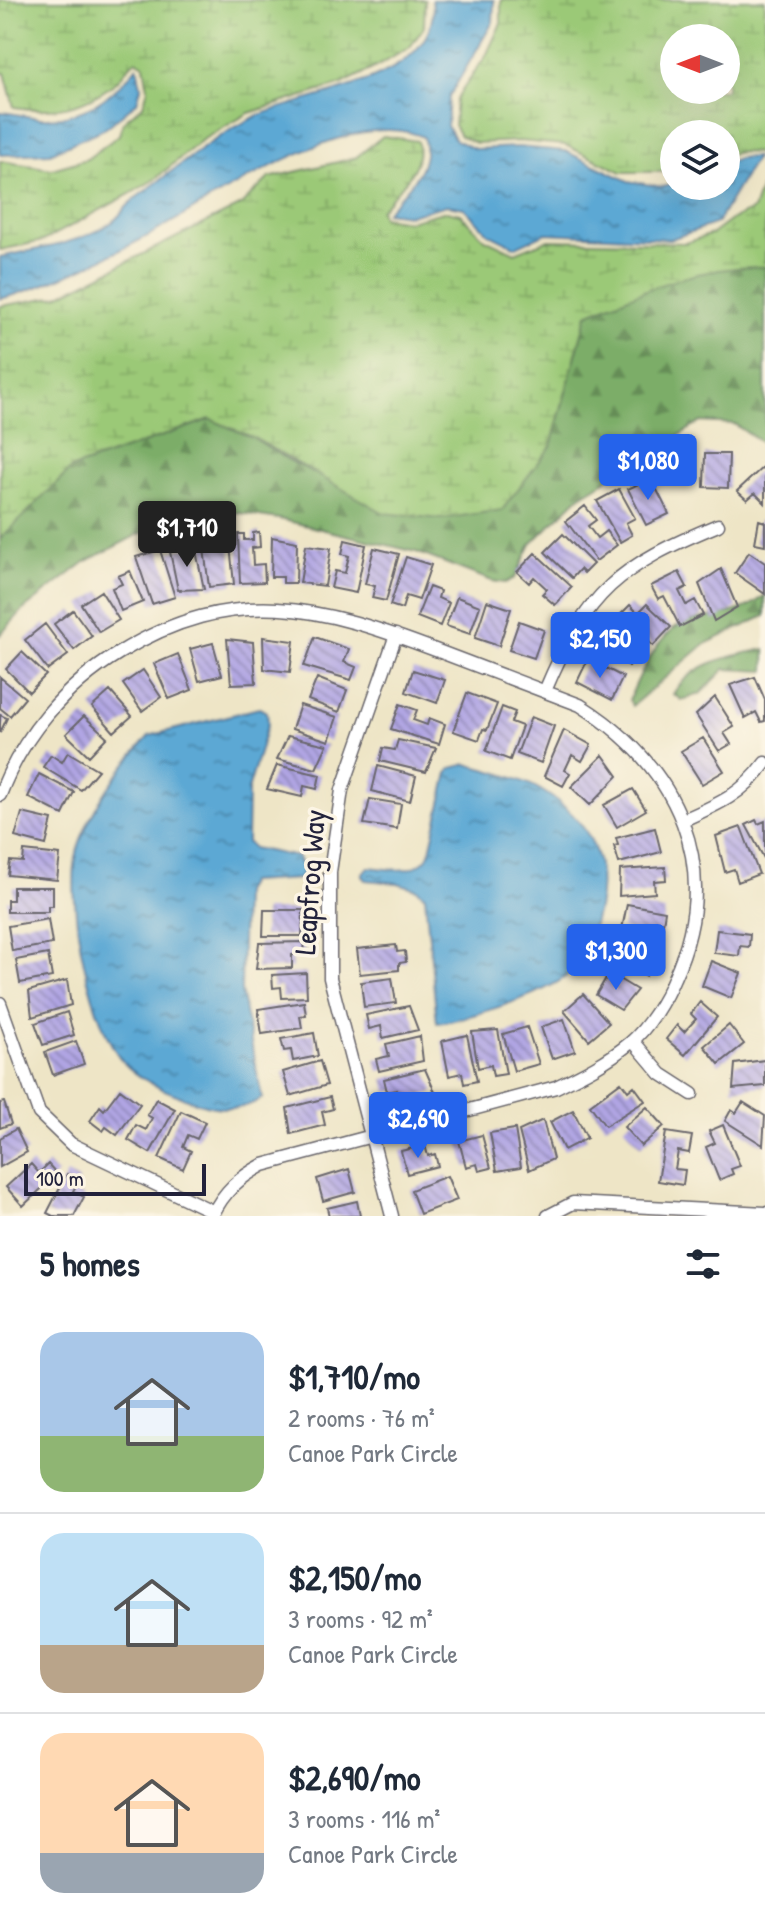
<!DOCTYPE html>
<html lang="en">
<head>
<meta charset="utf-8">
<style>
  :root { --surface:#fff; --page:#f2f2f3; --text:#1f2937; --muted:#747a83; --line:#e0e1e3; --accent:#2563eb }
  body { margin:0; font-family:"Patrick Hand",sans-serif; background:var(--page); color:var(--text); height:100vh; display:flex; flex-direction:column; font-size:30px; white-space:nowrap }
  * { box-sizing:border-box; margin:0 }
  p { font-size:26px; color:var(--muted) }
  .icon { flex:none; width:44px; height:44px; fill:none; stroke:currentColor; stroke-width:2; stroke-linecap:round; stroke-linejoin:round }
  .map { position:relative; height:1216px; overflow:hidden }
  .side { display:flex; flex-direction:column; background:var(--surface); flex:1 }
  .side>* { flex:none }
  .needle { width:52px; rotate:270deg }
  .buttons { position:absolute; left:660px; top:24px; display:grid; gap:16px }
  .buttons a { display:grid; place-items:center; width:80px; height:80px; border-radius:50%; background:var(--surface); box-shadow:0 8px 32px #0002; font-size:40px }
  .scale { position:absolute; left:24px; bottom:20px; width:182px; box-sizing:border-box; padding-left:8px; border:4px solid #22223b; border-top:0; font-size:22px; line-height:28px; white-space:nowrap; color:#22223b; -webkit-text-stroke:6px #fcf5e5; paint-order:stroke }
  .price { position:absolute; translate:-50% -68px; padding:0 18px; border-radius:8px; background:var(--accent); color:#fff; font-size:26px; line-height:52px; filter:drop-shadow(0 2px 4px #0008) }
  .price::after { content:''; position:absolute; left:50%; top:48px; width:24px; height:18px; margin-left:-12px; background:inherit; clip-path:polygon(0 0,100% 0,50% 100%) }
  .price.selected { background:#222; color:#fff }
  ul { padding:0; list-style:none }
  li { display:flex; align-items:center; gap:24px; height:200px; padding:0 40px }
  li+li { border-top:2px solid var(--line) }
  li span { display:grid; place-items:center; flex:none; width:224px; height:160px; border-radius:24px; color:#555 }
  li>.icon { margin-inline-start:auto }
  span .icon { width:96px; height:96px; fill:#fffc; stroke-width:1 }
  li b { font-size:34px }
  h2 { display:flex; justify-content:space-between; align-items:center; height:96px; padding:0 40px; font-size:34px }
  .map>svg:first-child { display:block }
  .forest { fill:url(#forest-firs); stroke:#4f6852; stroke-width:2 }
  .wetland { fill:url(#wetland-marsh); stroke:#5e7659; stroke-width:2; fill-rule:evenodd }
  .water { fill:url(#water-ripples); stroke:#3e6588; stroke-width:2 }
  .building { fill:url(#building-back-hatch) }
  .lines { fill:none; stroke-linecap:round; stroke-linejoin:round }
  .minor-casing { stroke:#69666c; stroke-width:15 }
  .minor { stroke:#fff; stroke-width:12 }
  .labels { text-anchor:middle; dominant-baseline:central; stroke-width:7; stroke-linejoin:round; paint-order:stroke }
  .street-label { font-size:30px; fill:#22223b; stroke:#fcf5e5 }
</style>
</head>
<body>
<div class="map">
<svg width="765" height="1216" viewBox="0 0 765 1216">
  <defs>
    <pattern id="forest-firs" width="22" height="20" patternUnits="userSpaceOnUse" patternTransform="scale(2)"><rect width="22" height="20" fill="#7cad68"/><path d="M5 1l3.5 6h-7zM16 11l3.5 6h-7z" fill="#658c57"/></pattern>
    <pattern id="wetland-marsh" width="20" height="14" patternUnits="userSpaceOnUse" patternTransform="scale(2)"><rect width="20" height="14" fill="#9bc977"/><path d="M1 5h8M5 5V1M11 12h8M15 12V8" fill="none" stroke="#85ac68"/></pattern>
    <pattern id="water-ripples" width="26" height="14" patternUnits="userSpaceOnUse" patternTransform="scale(2)"><rect width="26" height="14" fill="#5ba8d4"/><path d="M2 4q2-2 4 0t4 0M15 11q2-2 4 0t4 0" fill="none" stroke="#4b88ad"/></pattern>
    <pattern id="building-back-hatch" width="6" height="6" patternUnits="userSpaceOnUse" patternTransform="scale(2)"><rect width="6" height="6" fill="#b0a5e3"/><path d="M-1 5l2 2M0 0l6 6M5-1l2 2" fill="none" stroke="#8f86b9"/></pattern>
  </defs>
  <rect width="100%" height="100%" fill="#fcf5e5"/>
  <filter id="ink" filterUnits="userSpaceOnUse"><feTurbulence type="fractalNoise" baseFrequency=".0125" numOctaves="2"/><feDisplacementMap in="SourceGraphic" scale="16" xChannelSelector="R" yChannelSelector="G"/><feConvolveMatrix kernelMatrix="1 2 1 2 8 2 1 2 1" color-interpolation-filters="sRGB"/></filter>
  <filter id="wash" filterUnits="userSpaceOnUse"><feTurbulence type="fractalNoise" baseFrequency=".006" numOctaves="4" result="noise"/><feDisplacementMap in="SourceGraphic" scale="32" xChannelSelector="R" yChannelSelector="G"/><feGaussianBlur stdDeviation="1.8" result="paint"/><feColorMatrix in="noise" values="0 0 0 0 0 0 0 0 0 0 0 0 0 0 0 0 0 1.4 0 .05"/><feComposite in="paint" operator="in"/></filter>
  <g filter="url(#wash)">
    <rect width="100%" height="100%" fill="#eee5c6"/>
    <path class="forest" d="M727 266 765 267V445L734 424 701 422 579 497 531 544 515 578 505 583 492 581 416 552 279 519 233 512 139 534 85 562 23 610 0 635V539L72 468 211 419 252 437 290 461 337 484 551 446 587 314 661 283Z
      M765 595V616L705 644 632 706 629 700C639 676 652 648 672 630 690 613 738 621 765 595Z
      M765 649V671L725 669 700 694 681 700 673 694C693 662 730 656 765 649Z"/>
    <path class="wetland" d="M0 0H425L424 27 410 47 378 66 342 84 249 113 202 140 155 179 130 194 43 241 0 250V161L52 169 87 159 119 135 123 122 143 105 148 89 144 65 136 60C127 66 123 76 115 83 83 108 53 113 14 107L5 73H0Z
      M501 0H765V150L761 153 737 152 726 157V134H674V172H622L565 145 519 141 476 143 460 136 454 125 456 99 486 56 501 23ZM674 38H726V90H674Z
      M383 136 417 141C426 167 395 192 380 210L382 217 409 221 447 211 460 214 485 239 515 253 547 240 685 243 712 234 732 219 753 210 765 176V267C699 265 647 289 587 314L551 446 502 510 441 519 384 513 252 437 210 419 72 468 0 539V306L58 296 240 206 269 178 355 158Z"/>
    <path class="water" d="M432 0H494L493 22 449 97 447 126 455 140 475 149 518 147 565 151 628 181 663 187 674 184 726 186V164L738 158 756 157 717 223 671 239 546 233 516 247 488 233 464 208 447 205 409 215 386 212C404 191 434 167 423 137 349 102 206 206 140 240 96 263 48 286 0 299V257C37 249 79 244 111 223 121 216 127 204 137 197 175 170 211 138 253 118 299 97 381 88 416 50 429 36 435 19 432 0Z
      M137 66 141 87 137 102 106 128 50 153 0 155V112C15 113 30 118 45 118 82 119 116 95 137 66Z
      M259 708 267 712 268 723 248 790 247 842 253 848 298 857 303 871 299 879 249 882 243 892 241 991 262 1098C245 1111 218 1110 199 1103 173 1094 150 1086 129 1068 91 1035 64 896 78 849 90 807 121 769 149 736Z
      M467 764C493 772 524 778 547 794 602 829 612 880 589 938 584 951 580 965 568 975 545 994 468 1019 437 1023L425 896 417 889 398 883 366 880 362 874 368 867C390 869 415 876 429 855L448 773 451 768Z"/>
    <g id="blocks">
      <path class="building" d="M705 454H729L728 488 704 487Z
        M765 465V503L755 493 747 500 737 491Z
        M651 478 669 514 646 525 628 489Z
        M619 489 635 518 626 523 632 535 620 542 597 501Z
        M585 506 596 520 588 526 597 538 606 531 617 545 596 561 566 521Z
        M759 520 765 522V545L755 543Z
        M259 532 260 547 252 548 253 565 264 564 265 582 240 583 238 534H244V540H253V533Z
        M563 534 593 564 584 573 580 569 572 578 545 552Z
        M272 537 297 542 296 583H283V577H271Z
        M220 539V546L230 545 234 584 209 587 203 541Z
        M345 540 366 545 356 593 331 588 335 571 345 573 349 556 342 554Z
        M306 545 331 548 325 586 300 583Z
        M195 546 204 589 178 590 170 552Z
        M374 548 399 554 386 601 372 598 375 586 365 584Z
        M160 550 175 597 152 604 136 557Z
        M749 552 765 563V594L735 573Z
        M535 553 572 587 555 605 542 594 547 589 534 577 529 583 517 572Z
        M406 557 431 565 419 600 406 596 402 609 390 605Z
        M721 569 737 607 714 621 699 584Z
        M130 571 143 602 121 611 112 588 122 584 118 576Z
        M679 572 687 587 679 591 686 605 695 600 703 615 680 627 664 596 658 599 651 586Z
        M429 587 440 591 438 598 449 603 440 626 417 617Z
        M101 591 119 620 99 632 81 604Z
        M457 597 480 606 470 634 446 626Z
        M487 601 511 609 499 646 475 638Z
        M647 604 671 627 653 646 621 614 630 605 638 613Z
        M73 610 92 636 74 650 54 624Z
        M519 621 544 630 534 658 509 650Z
        M612 623 644 645 629 666 598 643Z
        M45 624 68 655 48 670 25 640Z
        M263 637 294 641 290 672 264 669Z
        M315 637 349 649 344 662 356 667 351 680 304 666Z
        M227 639 253 642 256 683 231 684Z
        M213 643 222 675 199 681 190 649Z
        M22 652 46 675 29 692 6 669Z
        M178 654 192 690 169 699 154 664Z
        M588 659 623 677 612 700 577 682Z
        M143 670 161 697 142 711 123 684Z
        M413 670 445 680 437 703 406 692Z
        M0 677 25 698 10 716 0 708Z
        M755 677 765 700V721L761 722 756 712 745 718 730 685Z
        M317 678 347 690 339 712 308 700Z
        M110 691 132 716 114 732 92 707Z
        M467 693 497 704 487 730 483 729 479 740 453 731Z
        M715 697 734 727 724 733 731 744 719 751 696 715Z
        M400 704 417 710 413 720 427 725 429 718 445 724 439 744 391 729Z
        M300 705 337 717 329 741 292 729Z
        M502 707 515 712 511 722 522 726 510 760 486 751Z
        M0 715 7 718 0 733Z
        M84 716 107 737 89 756 66 734Z
        M531 717 554 726 541 763 517 754Z
        M564 730 591 745 582 761 572 755 565 770 570 773 563 786 544 776Z
        M288 736 327 745 316 769 277 759Z
        M703 738 724 771 702 784 681 751Z
        M398 740 436 748 426 772 380 761 383 748 395 750Z
        M68 752 98 770 81 790 43 767 51 755 62 762Z
        M603 755 618 776 590 805 571 787Z
        M277 765 320 775 317 789 304 786 302 797 267 789Z
        M378 766 416 776 410 801 372 791Z
        M39 774 74 792 63 815 28 797Z
        M633 789 646 810 617 827 604 805Z
        M370 799 401 804 397 829 364 824Z
        M22 813 52 820 46 845 15 837Z
        M756 820 758 824 765 821V860L746 825Z
        M741 827 759 874 738 882 734 869 725 872 716 836Z
        M655 828 661 852 619 863 614 846 618 845 616 838Z
        M24 851 60 855 57 880 8 875 10 861 23 862Z
        M665 867 666 880 654 881 655 893 619 896 620 870Z
        M13 887H53V906H48V912H7V900H13Z
        M627 904 665 911 661 936 622 929Z
        M264 910H303L302 936H263Z
        M48 919 52 944 12 951 8 926Z
        M717 930 750 934 749 947 740 946 739 956 714 953Z
        M608 936 626 943 623 950 635 955 639 946 655 953 646 976 600 958Z
        M303 942 304 954 292 955V968L256 969 259 943Z
        M396 945 397 952 405 951 406 962 399 963V970L360 974 357 949Z
        M48 954 52 977 20 983 16 960Z
        M711 961 741 973 731 998 702 986Z
        M306 973 307 997 282 998 281 987 273 988 272 975Z
        M609 973 637 990 621 1010 596 995Z
        M392 978 396 1003 364 1007 361 982Z
        M67 980 71 1005 32 1017 29 991Z
        M583 994 609 1023 589 1040 564 1011Z
        M304 1002 306 1015 300 1016 302 1028 262 1034 258 1009Z
        M700 1002 717 1017 685 1055 666 1039 677 1025 684 1032 696 1019 691 1014Z
        M409 1006 418 1030 383 1038 381 1026 369 1029 366 1015Z
        M67 1012 74 1035 43 1045 35 1023Z
        M564 1019 575 1051 552 1059 541 1027Z
        M729 1025 744 1044 719 1064 704 1046Z
        M527 1027 539 1064 514 1071 503 1034Z
        M498 1030 506 1074 493 1076 491 1065 478 1068 472 1032Z
        M314 1033 318 1056 293 1061 291 1050 284 1051 281 1039Z
        M467 1035 477 1081 464 1084 462 1073 449 1076 442 1041Z
        M420 1036 423 1061 379 1071 376 1059 389 1056 386 1044Z
        M76 1041 84 1064 53 1075 45 1052Z
        M765 1060V1086L733 1089 735 1064Z
        M320 1061 327 1085 290 1096 283 1072Z
        M425 1069 435 1092 401 1101 397 1090 387 1092 384 1079Z
        M621 1082 628 1091 634 1086 645 1101 605 1126 590 1105Z
        M120 1089 140 1104 117 1135 106 1127 103 1131 90 1121 100 1106 104 1110Z
        M330 1097 333 1109 322 1112 325 1125 291 1134 287 1108Z
        M156 1099 175 1109 150 1153 128 1140 136 1125 146 1130 152 1118 147 1115Z
        M4 1102 11 1124 0 1128V1103Z
        M743 1102 765 1116 763 1145 725 1121 731 1110 736 1113Z
        M647 1107 664 1126 641 1146 624 1127Z
        M573 1110 587 1138 564 1150 550 1122Z
        M181 1111 205 1122 197 1139 188 1135 183 1147 191 1151 183 1169 159 1158Z
        M543 1120 553 1159 529 1170 519 1131Z
        M723 1125 740 1166 731 1169 733 1174 719 1180 706 1147 715 1143 709 1131Z
        M16 1129 27 1152 0 1167V1138Z
        M515 1129 521 1167 497 1171 490 1133Z
        M666 1132 692 1136 689 1153 678 1151 675 1169 685 1170 683 1185 658 1181Z
        M482 1135 491 1168 479 1171 477 1164 466 1167 459 1141Z
        M425 1145 428 1156 435 1154 438 1166 407 1174 401 1151Z
        M31 1164 39 1173 48 1164 57 1174 23 1206 6 1187Z
        M349 1169 355 1192 323 1201 317 1179Z
        M67 1174 79 1180 73 1191 84 1197 74 1216H53L47 1213Z
        M447 1176 457 1200 420 1214 411 1190Z
        M357 1201 360 1216H329L327 1208Z"/>
    </g>
  </g>
  <g filter="url(#ink)">
    <use href="#blocks" fill-opacity="0" stroke="#69666c" stroke-width="2"/>
    <g class="lines">
      <g class="minor-casing">
        <path id="minor" d="M545 691C587 591 619 566 718 525
          M0 795C22 736 65 686 119 653 234 583 320 606 438 651 486 669 533 687 580 705 678 767 725 867 674 978 665 1000 648 1028 630 1043 607 1062 583 1074 556 1087L263 1165C240 1177 224 1191 212 1216
          M683 820C717 805 743 794 765 763
          M0 1003 39 1113 71 1144 214 1212
          M633 1041 661 1074 692 1094
          M392 1216 330 978V872L342 790 396 635
          M548 1216 573 1203 765 1213"/>
      </g>
      <use href="#minor" class="minor"/>
    </g>
  </g>
  <g class="labels">
    <g class="street-label">
      <text transform="translate(309 882) rotate(-86)">Leapfrog Way</text>
    </g>
  </g>
</svg>
<div class="buttons">
<a><svg class="needle" viewBox="-14 -14 28 28"><path d="M0-13l5 13h-10z" fill="#e53935"/><path d="M0 13l5-13h-10z" fill="#747a83"/></svg></a>
<a><svg class="icon" aria-label="layers" viewBox="0 0 24 24"><path d="M12 4l9 5-9 5-9-5zM3 14l9 5 9-5"/></svg></a>
</div>
<div class="scale">100 m</div>
<b class="price" style="left:648px;top:502px">$1,080</b>
<b class="price selected" style="left:187px;top:569px">$1,710</b>
<b class="price" style="left:600px;top:680px">$2,150</b>
<b class="price" style="left:616px;top:992px">$1,300</b>
<b class="price" style="left:418px;top:1160px">$2,690</b>
</div>
<section class="side">
<h2>5 homes<svg class="icon" aria-label="filters" viewBox="0 0 24 24"><path d="M4 7h16M4 17h16"/><circle cx="9" cy="7" r="2"/><circle cx="15" cy="17" r="2"/></svg></h2>
<ul>
<li><span style="background:linear-gradient(#a9c7e8 65%,#8fb573 0)"><svg class="icon" aria-label="home" viewBox="0 0 24 24"><path d="M3 11l9-7 9 7M6 9v11h12V9"/></svg></span><div><b>$1,710/mo</b><p>2 rooms · 76 m²</p><p>Canoe Park Circle</p></div></li>
<li><span style="background:linear-gradient(#bfe0f5 70%,#b9a48a 0)"><svg class="icon" aria-label="home" viewBox="0 0 24 24"><path d="M3 11l9-7 9 7M6 9v11h12V9"/></svg></span><div><b>$2,150/mo</b><p>3 rooms · 92 m²</p><p>Canoe Park Circle</p></div></li>
<li><span style="background:linear-gradient(#ffd9b3 75%,#9aa5b1 0)"><svg class="icon" aria-label="home" viewBox="0 0 24 24"><path d="M3 11l9-7 9 7M6 9v11h12V9"/></svg></span><div><b>$2,690/mo</b><p>3 rooms · 116 m²</p><p>Canoe Park Circle</p></div></li>
</ul>
</section>
</body>
</html>
